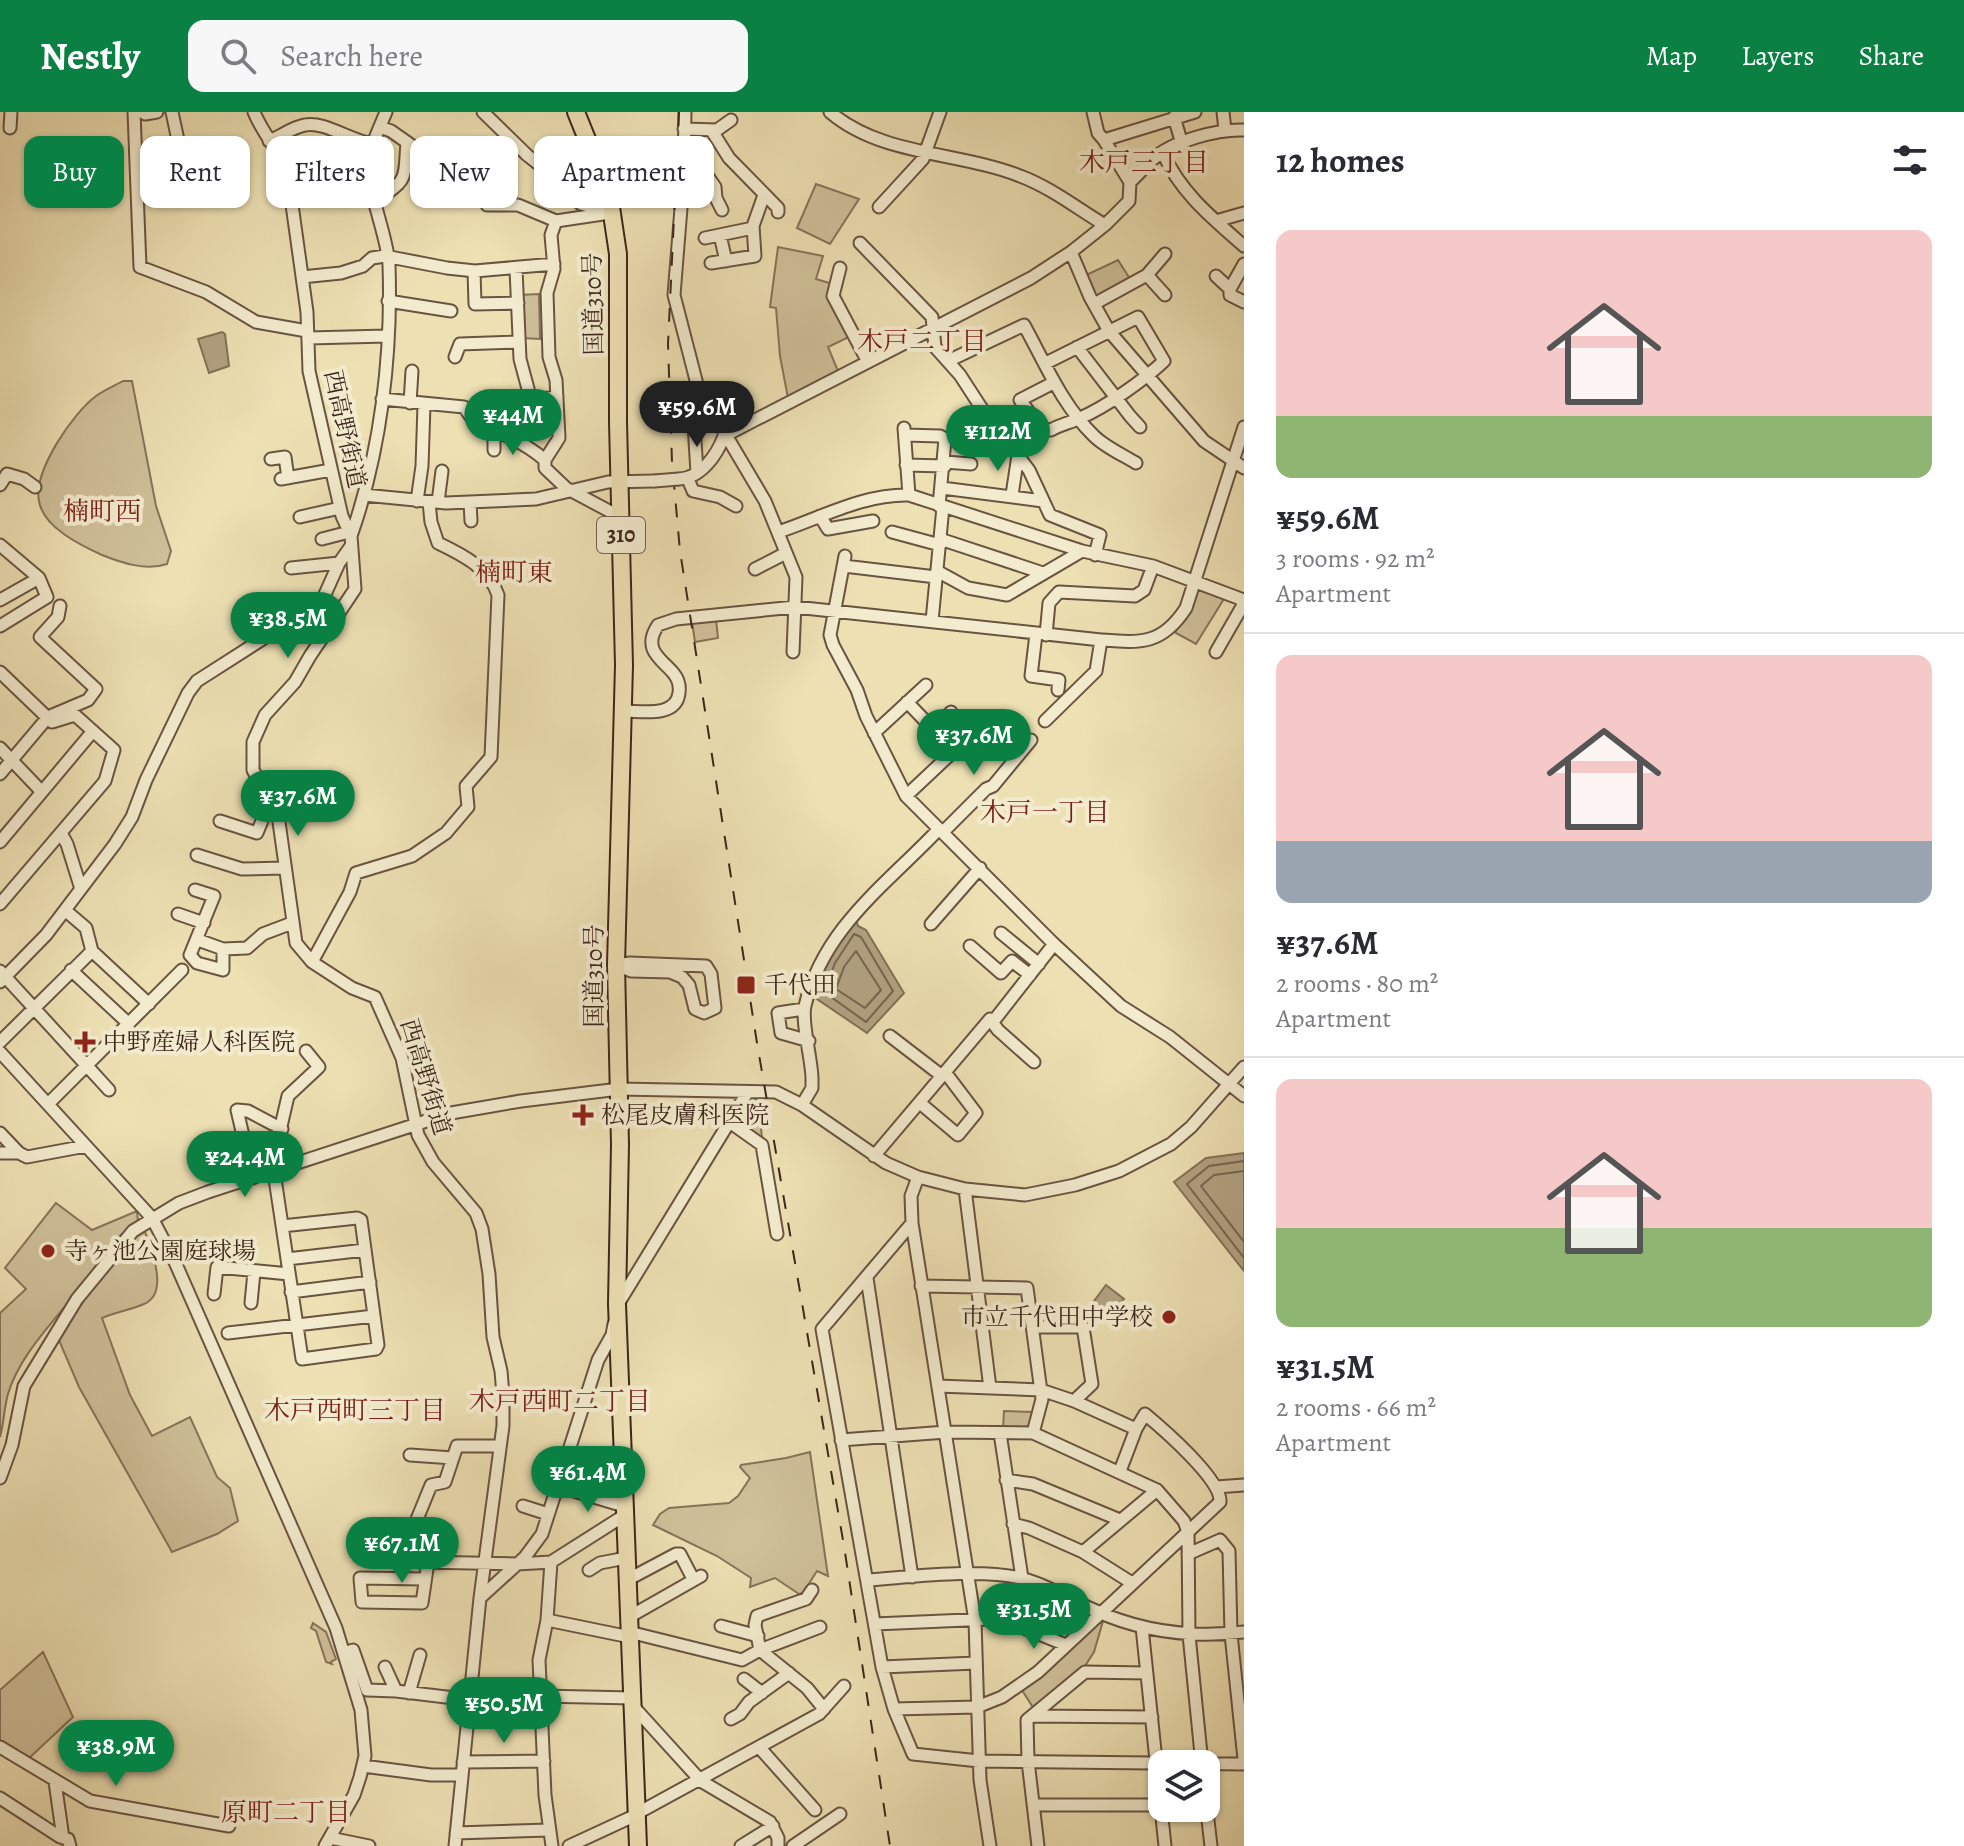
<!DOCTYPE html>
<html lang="en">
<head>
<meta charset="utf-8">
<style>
  :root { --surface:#fff; --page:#f7f7f7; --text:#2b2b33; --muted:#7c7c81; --line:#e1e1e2; --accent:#0b8043 }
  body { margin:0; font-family:Alegreya,"Noto Serif JP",serif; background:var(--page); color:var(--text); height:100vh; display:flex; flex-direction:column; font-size:30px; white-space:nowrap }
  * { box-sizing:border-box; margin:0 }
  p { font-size:26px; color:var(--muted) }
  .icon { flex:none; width:44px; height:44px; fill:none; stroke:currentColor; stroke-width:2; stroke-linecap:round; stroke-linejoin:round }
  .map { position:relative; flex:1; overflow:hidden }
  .sheet { display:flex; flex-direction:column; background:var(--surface); width:720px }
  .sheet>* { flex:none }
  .guide { position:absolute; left:24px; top:24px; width:760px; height:72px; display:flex; gap:16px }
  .buttons { position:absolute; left:1148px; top:1638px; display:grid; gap:16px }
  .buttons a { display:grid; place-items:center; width:72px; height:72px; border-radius:16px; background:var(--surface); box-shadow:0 2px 6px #0004; font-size:40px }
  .price { position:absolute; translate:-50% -68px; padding:0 18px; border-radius:28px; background:var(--accent); color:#fff; font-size:26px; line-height:52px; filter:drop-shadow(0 2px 4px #0008) }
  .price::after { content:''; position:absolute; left:50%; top:48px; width:24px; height:18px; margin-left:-12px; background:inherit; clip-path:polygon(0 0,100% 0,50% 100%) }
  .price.active { background:#222; color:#fff }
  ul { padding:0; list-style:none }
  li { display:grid; align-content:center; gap:16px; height:424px; padding:0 32px }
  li+li { border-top:2px solid var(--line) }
  li span { display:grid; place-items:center; height:248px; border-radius:16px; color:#555 }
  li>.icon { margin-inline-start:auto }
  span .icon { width:144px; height:144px; fill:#fffc; stroke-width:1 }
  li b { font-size:34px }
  h2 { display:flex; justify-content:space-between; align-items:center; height:96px; padding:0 32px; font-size:34px }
  .tag { padding:0 28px; border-radius:16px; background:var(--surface); box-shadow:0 2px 6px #0004; font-size:28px; line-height:72px }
  .tag.active { background:var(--accent); color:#fff }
  header { display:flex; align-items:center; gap:48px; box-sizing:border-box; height:112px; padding:0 40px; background:var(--accent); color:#fff }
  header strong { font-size:38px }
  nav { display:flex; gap:44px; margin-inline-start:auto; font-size:28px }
  .search { width:560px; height:72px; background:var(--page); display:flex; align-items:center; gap:20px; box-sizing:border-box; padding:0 28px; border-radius:16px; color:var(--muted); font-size:30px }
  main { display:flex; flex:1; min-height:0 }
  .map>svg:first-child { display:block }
  .green { fill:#cfc099; stroke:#86735a; stroke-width:2 }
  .water { fill:#b1a180; stroke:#837058; stroke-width:2 }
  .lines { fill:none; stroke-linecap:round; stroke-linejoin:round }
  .shore { stroke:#77644e; stroke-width:2 }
  .minor-casing { stroke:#695442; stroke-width:15 }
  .highway-casing { stroke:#3d261c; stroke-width:20 }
  .minor { stroke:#f3ebce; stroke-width:11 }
  .highway { stroke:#ede0b3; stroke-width:16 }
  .rail { stroke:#3d261c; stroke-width:2; stroke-dasharray:14 14; stroke-linecap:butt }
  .minor-bridge-casing { stroke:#695442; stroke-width:15; stroke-linecap:butt }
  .minor-bridge { stroke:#f3ebce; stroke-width:11 }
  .poi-dot { fill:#8f2418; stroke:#f3ebce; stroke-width:3 }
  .labels { text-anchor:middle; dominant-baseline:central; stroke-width:8; stroke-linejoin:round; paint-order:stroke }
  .shield { fill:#f3ebce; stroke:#746151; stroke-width:2 }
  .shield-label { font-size:22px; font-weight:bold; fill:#3d261c }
  .street-label { font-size:24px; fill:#3d261c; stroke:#f3ebce }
  .poi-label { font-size:24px; fill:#3d261c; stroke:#f3ebce; text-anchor:start }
  .neighbourhood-label { font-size:26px; fill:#7a1f14; stroke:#f3ebce }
</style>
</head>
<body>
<header>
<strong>Nestly</strong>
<div class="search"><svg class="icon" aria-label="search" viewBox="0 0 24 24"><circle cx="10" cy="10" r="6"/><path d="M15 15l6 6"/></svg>Search here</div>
<nav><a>Map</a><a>Layers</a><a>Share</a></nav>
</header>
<main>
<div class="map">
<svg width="1244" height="1734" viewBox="0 0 1244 1734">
  <rect width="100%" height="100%" fill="#ede0b3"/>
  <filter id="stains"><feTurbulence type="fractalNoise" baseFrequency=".0025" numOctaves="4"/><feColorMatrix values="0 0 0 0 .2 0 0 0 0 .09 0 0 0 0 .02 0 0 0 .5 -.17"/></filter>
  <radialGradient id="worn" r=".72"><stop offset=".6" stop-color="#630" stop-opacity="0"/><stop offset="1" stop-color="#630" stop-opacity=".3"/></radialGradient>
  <path class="green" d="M816 72 859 87 830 132 797 116Z
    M778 135 823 144 816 167 833 172 851 224 828 235 838 259 788 286 780 244 776 196 770 195Z
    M1118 148 1132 170 1094 190 1082 165Z
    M539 182 540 227 520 226 519 183Z
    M123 269H132L156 394 171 439 167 452C146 459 122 451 102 443 80 433 43 415 39 389 33 359 73 301 96 284 104 278 114 274 123 269Z
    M1196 470 1227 482 1196 532 1176 521 1175 515Z
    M716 507 718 526 695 530 692 510Z
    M758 987 762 1026 735 1010 747 989Z
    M56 1091 92 1118 137 1099 138 1110C109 1128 101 1149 81 1174 57 1207 20 1241 8 1282 4 1296 4 1311 0 1325V1201L26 1177 5 1156Z
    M144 1117C151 1137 170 1181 144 1192 131 1198 115 1200 102 1206L130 1283 152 1324 190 1305 217 1365 230 1376 238 1409 217 1422 172 1440 79 1275 58 1226C86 1190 107 1144 144 1117Z
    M1004 1299 1034 1300 1027 1318 1003 1317Z
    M810 1340 828 1464 817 1459 803 1481 799 1482 775 1466 750 1475 751 1466 717 1444 653 1413 660 1402 669 1396 729 1391 738 1384 750 1366 740 1355 741 1353 786 1346Z
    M1095 1506 1103 1509 1094 1540 1083 1557 1034 1597 1020 1575Z
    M313 1511 326 1520 336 1547 331 1550 332 1552 326 1550 316 1519 311 1516Z
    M43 1540 73 1605 25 1650 0 1631V1578Z"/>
  <path class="water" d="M222 220 225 222 229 254 209 261 198 227Z
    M856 807 858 814 866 818 904 881 867 921 814 885C824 857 834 827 856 807Z
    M1244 1041V1159L1174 1070 1206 1046Z
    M1106 1173 1124 1187 1105 1210 1088 1197Z"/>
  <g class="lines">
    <path class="shore" d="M854 822 861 825 893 879 866 910 824 880 835 851Z
      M856 839 881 878 865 896 836 877 844 855Z
      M1244 1049 1209 1054 1187 1072 1244 1146
      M1244 1059 1214 1063 1201 1074 1244 1130"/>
    <g class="minor-casing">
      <path id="minor" d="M134 0 140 155 206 180 256 210 307 219
        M142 0 145 2 157 0
        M172 0 185 61
        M254 0C263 23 281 40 288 64L307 200 309 259 342 404 351 424 355 477 310 544 295 570 265 603 253 630V658L278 703 296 831 312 850 352 876 375 885 402 946 418 1023 433 1050 476 1101 482 1117 489 1162 493 1225 501 1259 503 1283V1314L480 1486 455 1734
        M483 0 527 43 561 70 572 85 581 92 611 100
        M685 0 684 59 674 183 698 276 765 389 796 465 793 540
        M830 0C881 44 960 40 1020 64 1050 75 1078 97 1105 113
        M1093 0 1098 21 1104 28 1195 0
        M1223 0 1225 18
        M1174 5 1182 32
        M380 15 391 19 435 50
        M10 16 11 0
        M684 17 717 18 731 8
        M712 19 729 46 778 96V100
        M269 29C281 24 293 15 305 13 325 9 350 29 373 32
        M1163 41C1180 80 1212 106 1244 134
        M167 50 182 48
        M684 59 699 52 715 75 716 86 722 98
        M1130 70C1138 63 1145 54 1153 47 1173 29 1217 17 1244 18
        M376 88C409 68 404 67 407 30
        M487 93H518L556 109 603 102
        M879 95 923 47 940 0
        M1216 109 1244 101
        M720 123 726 149
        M705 126 753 116
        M860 131 932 205 935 235 960 263 984 300 1029 358 1050 403 1100 423 1095 443
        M1071 140 1090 185 1109 219 1204 329 1244 356
        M711 151 755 144 753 114 764 83
        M840 156 833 184 868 250
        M516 157 520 247 531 288 557 285
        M474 159 475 192 518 191
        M1147 163 1165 183
        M1216 164 1230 177V183L1244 190
        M302 165 341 161 363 154 372 146 385 144 447 156 475 159 554 152
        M1230 177 1244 152
        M388 189 451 199
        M1094 192 1147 163 1165 142
        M308 226 387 224
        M1077 235 1130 304 1140 315
        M455 245 460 232 519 230
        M948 249 1024 213C1045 251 1062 293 1094 324 1105 335 1123 343 1136 351
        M1046 251 1138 205 1164 249C1144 268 1106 295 1080 306 1070 311 1061 312 1051 318L1042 317 1020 288 1053 271
        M382 287 464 295 476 312C502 320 524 330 545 348V356L566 376 613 401 620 400
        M410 291 412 259
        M904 316 909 383
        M905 323 940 324 945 327 939 394
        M494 338V318
        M271 347 285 345 288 366
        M545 348 559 326 556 268 549 245 547 181 554 157 551 123 556 109
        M945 350 971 352
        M906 353 945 354
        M697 361 694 312 716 308
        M281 367 331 358
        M679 367C701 366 717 343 724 324L1031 166 1071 140 1105 113 1129 89 1130 70 1104 28
        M688 367 693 379 720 385 736 394
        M0 373 7 362 24 367 35 375
        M942 376 1043 389
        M364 383 446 391 536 387 608 370 654 369
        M1012 383 1018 343
        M417 389 422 354 424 293
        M438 390 442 359
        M470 390 471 409
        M820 404 828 417 873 409
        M300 405 340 396
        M778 420C821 406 862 382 909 383L1082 439 1153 454 1241 487 1243 493 1216 540
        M892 420 940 433
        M351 424C381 339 392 243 389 153 388 124 364 72 369 46 372 30 380 15 386 0
        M322 427 349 420
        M940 427 1043 461
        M0 433 39 466 0 488
        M845 444 830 523 833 533 857 578 866 604 906 684 1053 831 1121 894 1170 925 1244 984
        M844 454 936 465
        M291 456 339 451
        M755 457 786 441
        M937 459 968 476 1007 483 1082 439
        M932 509 943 395
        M0 514 47 485 39 466
        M1036 522 1031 564 1059 568 1058 578
        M1046 523 1049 491 1059 480 1135 484 1144 478 1153 454
        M0 560 52 610 75 603 114 638 105 669 0 792
        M907 590 934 618 951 600
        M624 599C642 599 676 606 679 581 680 574 678 567 674 562 668 554 657 547 653 537 650 528 653 521 658 513L676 507 795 495 1101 528C1141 531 1162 533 1186 496L1244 315
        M1045 609 1096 559 1101 528
        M874 621 926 573
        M0 636 42 680
        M0 662 48 605 88 588 96 577 40 525 58 505 60 494
        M906 684 973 621
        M220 709 257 721 264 704 274 697
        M943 720 986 677 993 674 1031 628
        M61 721 67 732 81 777
        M0 730 93 619
        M197 743 242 757 285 756
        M195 778 214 784 190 843 197 851 223 858V837
        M66 799 86 816 92 839 149 892
        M178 802 204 811
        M931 812 980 756
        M1001 821 1039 852
        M198 828 223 837 247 836 263 822 292 811
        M970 834 1001 861 1012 849 1030 863
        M312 850 350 780 356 761 412 744 446 721 468 695 466 674 491 645 498 483C489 456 463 443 438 431L431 410 429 390
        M630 851 706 854 711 862 715 896 704 901 695 897 689 873 682 865 670 860 631 859 616 853Z
        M71 858 129 912
        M0 859 109 978
        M0 870 46 823 115 732 132 705 146 668 188 581 197 569 322 489 339 451 351 434
        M804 897 778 901 781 921 809 929
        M992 911 1054 832
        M890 924 942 964
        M0 930 92 839
        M0 940 152 1106 175 1150 336 1516 361 1598 365 1644 360 1665 354 1683 325 1734
        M920 991 958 1023 976 1001 945 960
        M48 992 182 858
        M802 993 812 976V967C812 948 801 910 805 894 823 816 887 772 939 717
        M731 1011 762 1033 777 1122
        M0 1021 19 1041
        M0 1041H19L27 1045 86 1034
        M874 1044 990 907 998 918 1034 950
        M918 1065 911 1084 912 1111 975 1509 980 1668 990 1734
        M253 1066 237 998 248 999 282 1017
        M965 1077 990 1276
        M912 1111 822 1217 882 1555 894 1597 913 1642 979 1649 1244 1652
        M282 1114 357 1106 361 1108 378 1233 376 1237 302 1247 274 1060 273 1049 288 984 319 955 306 939
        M287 1147 365 1138
        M867 1166 912 1465
        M921 1174 1027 1176 1042 1287 1033 1321
        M291 1180 370 1170
        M214 1182 217 1155 289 1162
        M251 1191 254 1160
        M618 1192 747 981
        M1033 1215H1083L1092 1272 1074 1289
        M228 1221 374 1204
        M938 1274 1041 1278 1074 1289 1136 1317
        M1000 1321 1022 1466
        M841 1328 946 1320 1033 1321 1157 1378 1184 1409 1188 1420 1189 1523 1202 1652
        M410 1343 453 1346
        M0 1366 12 1333 24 1274 77 1187 133 1119 179 1091 208 1080 451 1001 521 989 619 977 776 980 802 993 886 1051 918 1065 965 1077 1025 1083 1075 1073 1119 1059 1171 1032 1191 1015 1244 955
        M1006 1368 1033 1372 1120 1408
        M557 1374 624 1394
        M1216 1375 1244 1373
        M523 1394 548 1402
        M1013 1412 1029 1416 1083 1440 1157 1378
        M382 1437 419 1450 517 1452 551 1450 625 1403
        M1083 1440 1132 1471
        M1188 1442 1220 1428 1229 1439 1231 1522 1244 1647
        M402 1444 431 1373 445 1370 457 1334H500
        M551 1450 547 1508 539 1548 545 1683 552 1734
        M589 1458 600 1451 626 1446
        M424 1467 360 1466 362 1490 422 1491 428 1450
        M627 1468 676 1442H680L691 1463
        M867 1468C912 1465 977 1456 1021 1466 1046 1472 1071 1488 1094 1498 1142 1520 1192 1526 1244 1520
        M812 1478 806 1487 757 1504 755 1513 760 1538 807 1576 824 1597
        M480 1486 525 1445 542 1422 598 1248 612 1223 614 1212
        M629 1505 701 1464
        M547 1508 630 1525
        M875 1512 989 1507 1017 1513 1066 1533
        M721 1514 758 1524
        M1142 1515 1165 1734
        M629 1520 742 1548 760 1538 820 1515
        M344 1541 353 1538 367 1578 396 1579 471 1588 541 1584 632 1586
        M385 1555 396 1579
        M882 1555 976 1551
        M744 1567 762 1581
        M409 1581 420 1543
        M632 1593 701 1669 770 1710 778 1726V1734
        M894 1597 977 1595 1002 1585 1038 1560 1220 1390C1222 1368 1163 1317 1145 1302L1136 1317 1120 1359
        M1032 1604 1152 1605
        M731 1607 740 1602 749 1590 789 1561
        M0 1635 90 1689 229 1714
        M759 1635 815 1698
        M463 1650 544 1649
        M363 1654 431 1663H462
        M55 1670 63 1726
        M0 1686 60 1725 68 1727 70 1734
        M1206 1691 1211 1734
        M1033 1693H1161
        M636 1702 819 1602 844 1574
        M456 1721 549 1718
        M330 1726 369 1734
        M569 1734 636 1703
        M741 1734 773 1714
        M793 1734 840 1702
        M1038 1734 1028 1649 1027 1608 1085 1560 1147 1561"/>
    </g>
    <g class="highway-casing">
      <path id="highway" d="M576 0 609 82 618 142V310L624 553 616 853 620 1032 617 1192 638 1734"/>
    </g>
    <use href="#minor" class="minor"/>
    <use href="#highway" class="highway"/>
    <path class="rail" d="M679 0 668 232 672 350 680 439 757 931 844 1434 890 1734"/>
    <g class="minor-bridge-casing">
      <path id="minor-bridge" d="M654 369 679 367"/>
    </g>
    <use href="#minor-bridge" class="minor-bridge"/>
  </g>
  <g class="poi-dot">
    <rect x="736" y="863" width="20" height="20" rx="4"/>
    <path d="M81 918h8v8h8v8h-8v8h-8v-8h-8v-8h8z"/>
    <path d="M579 991h8v8h8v8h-8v8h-8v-8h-8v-8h8z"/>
    <circle cx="48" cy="1139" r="8"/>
    <circle cx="1169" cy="1205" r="8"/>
  </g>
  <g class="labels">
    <rect class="shield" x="597" y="405" width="48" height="36" rx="6"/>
    <g class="shield-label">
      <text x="621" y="423">310</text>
    </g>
    <g class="street-label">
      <text transform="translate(593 192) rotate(-91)">国道310号</text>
      <text transform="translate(345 317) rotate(78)">西高野街道</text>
      <text transform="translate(594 864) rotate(-90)">国道310号</text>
      <text transform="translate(426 965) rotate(73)">西高野街道</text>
    </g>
    <g class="poi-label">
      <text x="764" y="873">千代田</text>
      <text x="103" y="930">中野産婦人科医院</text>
      <text x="601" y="1003">松尾皮膚科医院</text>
      <text x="64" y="1139">寺ヶ池公園庭球場</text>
      <text x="1153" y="1205" text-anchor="end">市立千代田中学校</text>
    </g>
    <g class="neighbourhood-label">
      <text x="1144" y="50">木戸三丁目</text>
      <text x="922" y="229">木戸二丁目</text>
      <text x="102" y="399">楠町西</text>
      <text x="514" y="460">楠町東</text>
      <text x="1045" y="700">木戸一丁目</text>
      <text x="560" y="1289">木戸西町二丁目</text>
      <text x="355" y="1298">木戸西町三丁目</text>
      <text x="286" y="1700">原町二丁目</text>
    </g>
  </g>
  <rect width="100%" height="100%" filter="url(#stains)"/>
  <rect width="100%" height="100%" fill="url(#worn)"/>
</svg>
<div class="buttons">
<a><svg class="icon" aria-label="layers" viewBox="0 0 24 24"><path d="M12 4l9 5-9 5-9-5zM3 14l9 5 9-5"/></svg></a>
</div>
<b class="price active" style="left:697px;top:337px">¥59.6M</b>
<b class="price" style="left:513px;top:345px">¥44M</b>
<b class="price" style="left:998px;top:361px">¥112M</b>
<b class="price" style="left:288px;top:548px">¥38.5M</b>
<b class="price" style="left:974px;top:665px">¥37.6M</b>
<b class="price" style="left:298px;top:726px">¥37.6M</b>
<b class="price" style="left:245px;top:1087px">¥24.4M</b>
<b class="price" style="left:588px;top:1402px">¥61.4M</b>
<b class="price" style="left:402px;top:1473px">¥67.1M</b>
<b class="price" style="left:1034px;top:1539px">¥31.5M</b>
<b class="price" style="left:504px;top:1633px">¥50.5M</b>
<b class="price" style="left:116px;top:1676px">¥38.9M</b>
<div class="guide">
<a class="tag active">Buy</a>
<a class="tag">Rent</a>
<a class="tag">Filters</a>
<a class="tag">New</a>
<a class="tag">Apartment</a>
</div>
</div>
<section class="sheet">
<h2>12 homes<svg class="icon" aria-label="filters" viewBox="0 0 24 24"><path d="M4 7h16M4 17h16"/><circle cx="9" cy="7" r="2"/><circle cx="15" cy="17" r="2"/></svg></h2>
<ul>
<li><span style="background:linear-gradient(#f6c9c9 75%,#8fb573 0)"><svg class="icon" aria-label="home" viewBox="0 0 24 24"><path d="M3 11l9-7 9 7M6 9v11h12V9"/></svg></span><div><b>¥59.6M</b><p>3 rooms · 92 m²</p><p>Apartment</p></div></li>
<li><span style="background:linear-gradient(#f6c9c9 75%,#9aa5b1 0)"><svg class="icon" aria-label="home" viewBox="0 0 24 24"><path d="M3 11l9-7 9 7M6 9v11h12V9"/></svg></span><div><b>¥37.6M</b><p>2 rooms · 80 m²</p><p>Apartment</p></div></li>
<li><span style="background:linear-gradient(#f6c9c9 60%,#8fb573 0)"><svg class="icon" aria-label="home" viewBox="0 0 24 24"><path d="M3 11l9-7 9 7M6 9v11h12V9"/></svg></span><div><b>¥31.5M</b><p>2 rooms · 66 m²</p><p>Apartment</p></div></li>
</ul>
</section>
</main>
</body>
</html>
